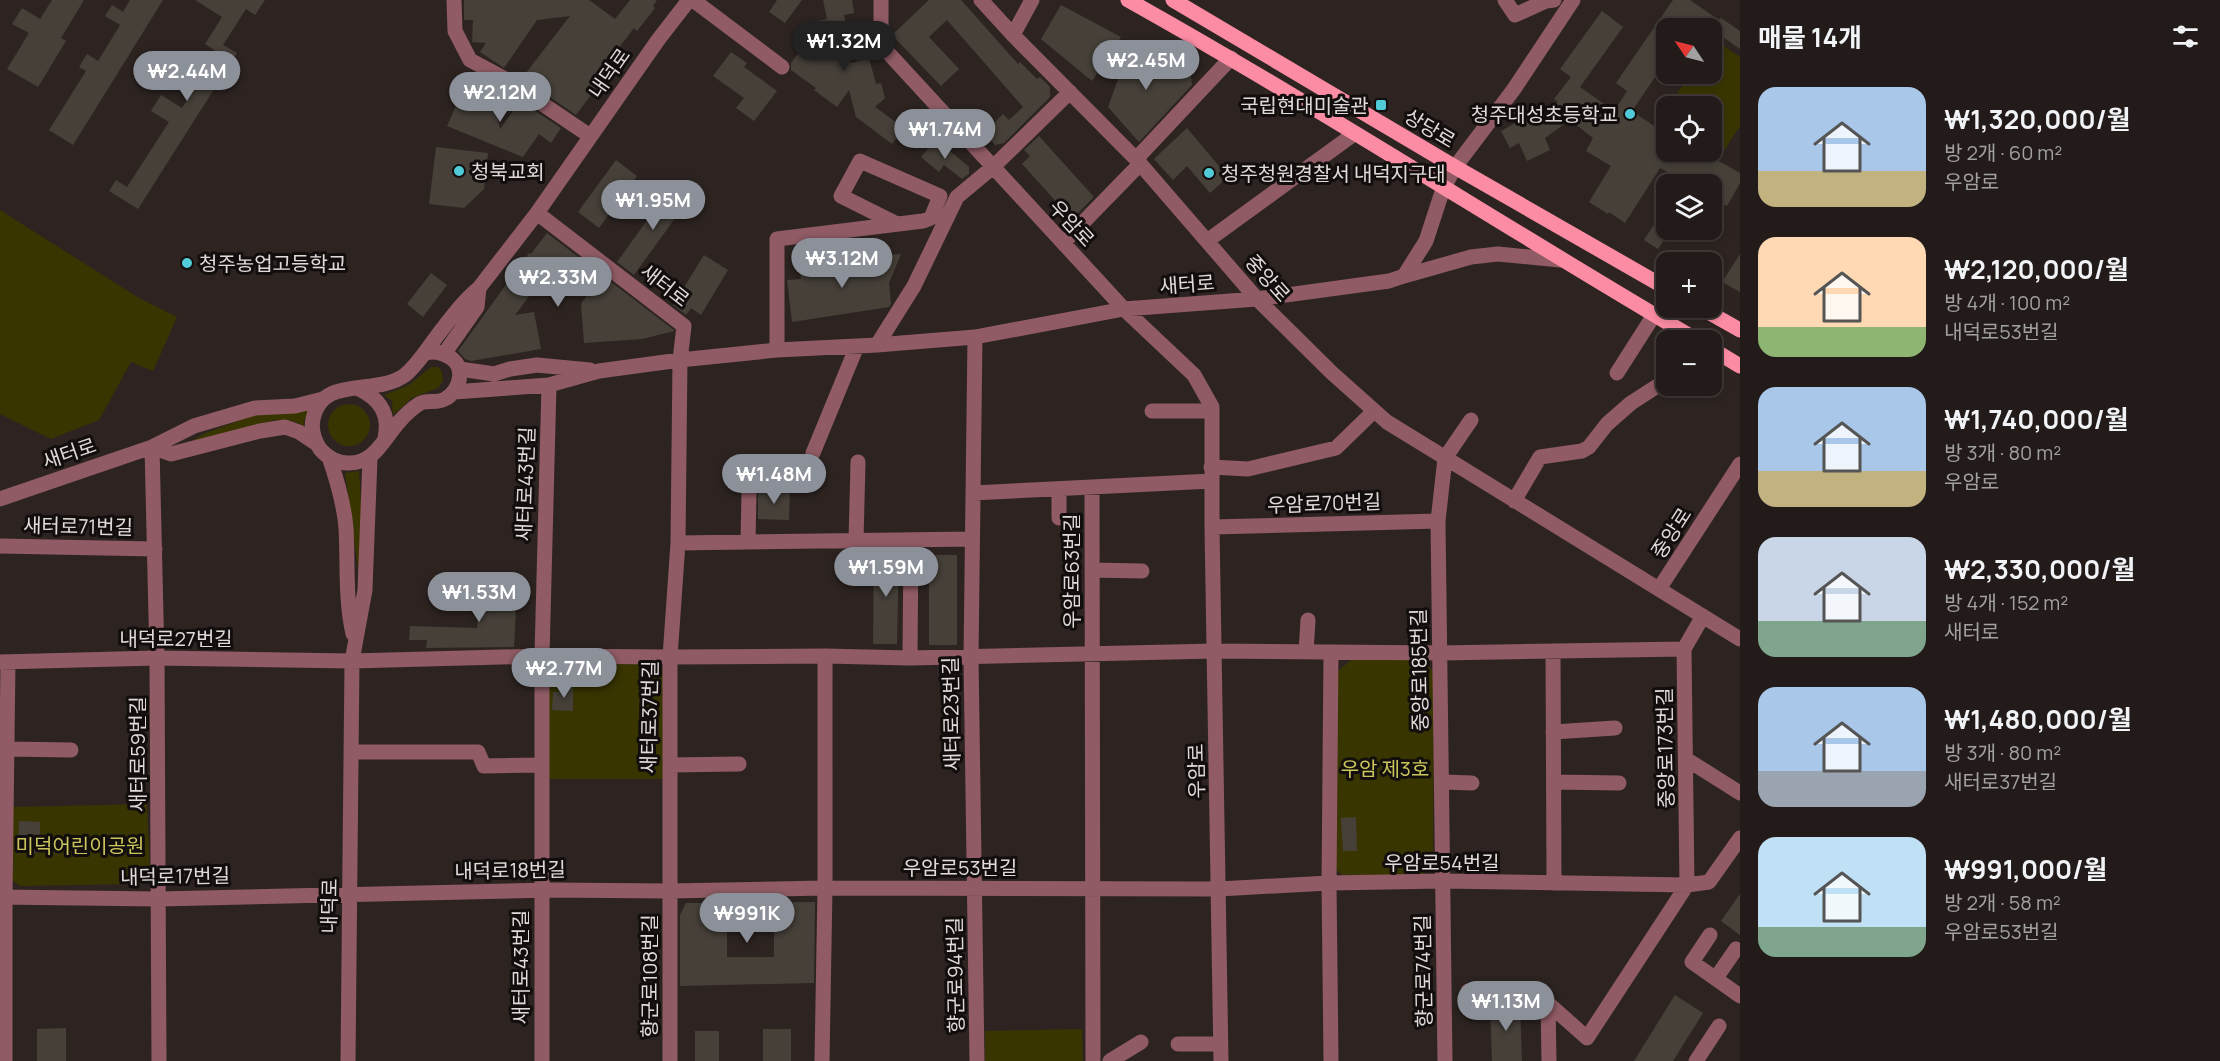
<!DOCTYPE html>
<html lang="ko">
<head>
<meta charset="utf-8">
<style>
  :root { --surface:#221b19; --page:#2e2826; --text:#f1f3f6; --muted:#a2a1a2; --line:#3f3938; --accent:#8c9099 }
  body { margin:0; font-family:Manrope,"Noto Sans KR",sans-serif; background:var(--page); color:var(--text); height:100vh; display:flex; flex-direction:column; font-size:22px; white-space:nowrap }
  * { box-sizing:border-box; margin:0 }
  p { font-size:20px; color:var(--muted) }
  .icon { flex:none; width:33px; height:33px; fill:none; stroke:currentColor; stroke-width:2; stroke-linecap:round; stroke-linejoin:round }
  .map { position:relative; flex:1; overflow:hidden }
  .details { display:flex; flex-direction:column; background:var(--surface); width:480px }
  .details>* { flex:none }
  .needle { width:39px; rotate:305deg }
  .buttons { position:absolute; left:1656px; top:18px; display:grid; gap:12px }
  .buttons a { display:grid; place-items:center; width:66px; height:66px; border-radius:12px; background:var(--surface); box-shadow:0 3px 9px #0003,0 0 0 2px var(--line); font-size:30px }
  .price { position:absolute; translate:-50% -51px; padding:0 14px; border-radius:21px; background:var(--accent); color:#fff; font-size:20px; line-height:39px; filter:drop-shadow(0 2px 3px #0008) }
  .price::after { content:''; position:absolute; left:50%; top:36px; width:18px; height:14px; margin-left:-9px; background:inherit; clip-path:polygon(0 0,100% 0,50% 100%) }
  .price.selected { background:#222; color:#fff }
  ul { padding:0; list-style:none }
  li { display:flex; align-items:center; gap:18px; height:150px; padding:0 18px }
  li span { display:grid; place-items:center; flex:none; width:168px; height:120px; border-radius:18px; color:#555 }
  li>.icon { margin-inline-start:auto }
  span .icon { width:72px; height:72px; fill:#fffc; stroke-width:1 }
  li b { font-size:26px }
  h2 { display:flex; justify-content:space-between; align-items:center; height:72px; padding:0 18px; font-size:26px }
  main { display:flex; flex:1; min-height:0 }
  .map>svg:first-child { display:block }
  .green { fill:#383500 }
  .building { fill:#464039; fill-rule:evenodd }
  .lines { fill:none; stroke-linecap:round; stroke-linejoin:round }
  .minor { stroke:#905b65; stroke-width:15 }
  .major { stroke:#fb8ca3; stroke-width:15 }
  .poi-dot { fill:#52cbd9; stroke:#120e0d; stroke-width:2 }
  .labels { text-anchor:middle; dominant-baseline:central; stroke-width:6; stroke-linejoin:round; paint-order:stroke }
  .street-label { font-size:20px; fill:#e1dad8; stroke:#120e0d }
  .poi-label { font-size:20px; fill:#e1dad8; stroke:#120e0d; text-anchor:start }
  .park-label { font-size:20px; fill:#cbc65b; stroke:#120e0d }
</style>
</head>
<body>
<main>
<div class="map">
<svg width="1740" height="1061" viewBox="0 0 1740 1061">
  <rect width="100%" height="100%" fill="#2d2421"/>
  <path class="green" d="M1714 39 1740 57V126L1723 152 1712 144V106H1668L1691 74H1712V42Z
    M0 210 139 298 177 317 153 371 131 362 99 420 51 439 0 414Z
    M431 367H438L442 372 443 381 438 388 412 398 393 415 392 401 384 395 409 385Z
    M328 425a21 21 0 1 1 42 0a21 21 0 1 1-42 0Z
    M309 410 304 420 305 427C283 410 256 427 232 433 218 437 204 439 190 442L203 434 254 415Z
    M359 471 363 533 359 576 345 473Z
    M1421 658 1434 672 1433 864 1424 874 1344 876 1335 869 1338 671 1352 659Z
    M654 664 666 672V779H547V677L554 665Z
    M147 804 150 873 139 884 20 886 10 879 12 807Z
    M1082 1029 1083 1061H985V1031Z"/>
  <path class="building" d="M52 0H84L61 38 66 41 38 87 7 69 29 33 12 24 22 8 40 19Z
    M130 0H163L73 145 49 130 86 71 79 67 87 54 98 61 120 25 105 16 112 5 123 12Z
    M195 0H265L255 15 246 9 223 45 237 53 138 209 109 191 116 180 127 187 169 122 151 111 161 95 182 108 217 52 205 44 222 17Z
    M464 0H589L615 19 630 0H657L653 6 655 8 637 31 634 28 618 49 623 52 576 115 522 78 570 16 537 20 504 68 480 52 486 43 472 42 473 20H464Z
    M777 0H802L785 23 769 12Z
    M823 0H852L854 13 844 15 849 37 845 38 851 63 869 58 876 84 881 83 885 98 875 107 904 128 892 144 856 117 849 90 837 107 814 90 816 88 791 70V63L808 40 825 52 818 21 827 19Z
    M929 0H961L1018 64 1020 62 1037 79 1040 77 1050 87V97L1004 143 995 145 984 133 1003 114 1009 120 1023 107 947 20 929 37 959 69 941 86 892 35Z
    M1673 0H1690L1719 20 1721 18 1740 31V49L1696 18 1689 28H1666V61L1632 111 1666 134V152H1703L1740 173V183L1727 206 1712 198V184H1689L1660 168 1625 223 1609 212 1608 214 1589 202 1611 166 1586 151 1593 138 1570 120 1545 138 1550 150 1527 161 1519 143 1510 148 1501 131 1526 117 1529 122 1558 102 1554 99 1571 77 1560 69 1602 11 1623 27 1580 87 1614 111 1627 91 1616 83Z
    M1061 5 1121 37 1092 81 1041 39Z
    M1131 43 1191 76 1192 85 1139 142 1108 107Z
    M731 52 747 63 744 67 777 91 754 121 736 108 744 98 713 76Z
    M465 85 492 96 500 129 520 101 561 128 551 143 539 134 523 157 447 126Z
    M1187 128 1228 177 1210 193 1187 166 1173 180 1154 159Z
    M1039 136 1094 197 1072 219 1022 164 1030 156 1024 150Z
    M936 139 969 167V174L962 179 944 165 939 172 921 157Z
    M436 147 488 153 484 189 464 208 429 204Z
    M616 160 637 176 599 228 578 212Z
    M671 187 689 199 634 275 617 262Z
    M1666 206V237L1658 249 1644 240Z
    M547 233 674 330V331L642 339 584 343 581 304 589 292 552 266 515 315 534 312 541 349 471 361 465 359 458 351 529 253 531 254Z
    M901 254 889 283 891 304 889 307 792 322 787 280 801 279 800 271 882 260 884 255Z
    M1740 254V292L1722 282Z
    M704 255 728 270 701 315 691 308 686 315 673 305Z
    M431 273 447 285 423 317 407 304Z
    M773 490H790L789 520 758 519V491H773Z
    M874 553H899L897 644H873Z
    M929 555H957V645H929Z
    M480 584 509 585V592H521L520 607H516L514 647 426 648 427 640H409L410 626 477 628Z
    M561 686H573V711L552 710 553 692H561Z
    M1356 817 1357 851H1343L1341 818Z
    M19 821 40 822V853L18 852Z
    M1740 894V935L1721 921Z
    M815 902 814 983 680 986V915L686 903ZM727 929H774V957H727Z
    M1675 995 1703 1013 1673 1061H1634Z
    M1520 1002 1522 1061H1492L1490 1004Z
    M66 1028V1061H37V1029Z
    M763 1029H791V1061H763Z
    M695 1031H719V1061H695Z"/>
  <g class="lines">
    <path class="minor" d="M454 0 455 31 470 60 507 80 590 136
      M693 0 782 67
      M881 0V45L1124 309 1194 375 1212 407V527L1221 1061
      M981 0 1013 35 1136 159 1257 299 1332 373 1387 422 1740 639
      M1505 0 1515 15 1546 1 1554 0
      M1013 35 1032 0
      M1136 159 1231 58
      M537 213 684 326 680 360 678 543 670 657V1061
      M1207 241 1354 134
      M1063 243 1140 164
      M1404 276 1471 257 1498 254 1560 260
      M975 337 971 657 977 1061
      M877 345 914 286 957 197 993 167 1070 92
      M777 350V239L923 221 931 218 940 196 860 161 841 196 897 224
      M425 353C435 351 442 352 451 358 466 368 460 391 445 399 437 404 426 399 419 404 411 409 404 416 398 423 383 440 374 464 348 463 337 463 327 457 320 449 314 440 311 429 313 419 322 374 375 397 405 375 418 364 427 349 437 336 450 319 463 301 479 288L537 213 658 40 689 0
      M444 354 477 307 479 288
      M460 369 494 374 510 369 537 365 590 370
      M1617 373 1654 315
      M359 389C380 399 390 414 385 438
      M454 392 549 385 599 371 680 360 777 350 877 345 975 337 1124 309 1257 299 1389 281 1404 276 1426 241 1443 189 1455 167 1514 89 1573 0
      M1152 411H1212
      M152 447 157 658 159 1061
      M152 447 171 454 260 431 285 427 299 432 317 444
      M813 453 857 346
      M329 457C337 480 344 503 346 528 348 565 345 597 353 634
      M1211 467 1248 469 1336 448 1374 411
      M1092 488 1093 1061
      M973 493 1212 481
      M0 499 152 447 194 426 255 408 295 406 323 399
      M1514 501 1540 457 1582 451 1589 447 1607 424 1631 403 1662 383 1666 378
      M1059 518V489
      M1212 527 1438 521
      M856 541 858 462
      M748 542 749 493
      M678 543 972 539
      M0 546 155 549
      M1092 570 1142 571
      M1659 589 1740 464
      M1553 651 1554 883
      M1306 652 1308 620
      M1331 652 1329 883 1331 1061
      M910 658 911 540
      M0 662 157 658 352 661 542 656 670 657 825 656 910 658 1215 651 1440 653 1684 649
      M1553 732 1615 728
      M7 749 71 750
      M352 752H478L484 766 541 765
      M1686 759 1740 793
      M670 765 739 764
      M1442 782 1472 783
      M1554 782 1619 783
      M1687 885 1684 649 1703 616
      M0 897 159 899 550 890 669 891 825 888 1219 889 1329 883 1443 881 1687 885 1709 882 1740 838
      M1710 935 1692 962 1740 996
      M1716 978 1736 949
      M1468 991 1532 989 1587 1038 1687 885
      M1548 1003 1549 1061
      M1178 1044H1221
      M5 1061V897L8 662
      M348 1061 352 661 365 590 370 458
      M542 1061V656L549 385
      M822 1061 825 888V656
      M1110 1061 1141 1042
      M1445 1061 1438 521 1445 458 1471 420
      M1696 1061 1719 1026"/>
    <path class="major" d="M1128 0C1321 108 1506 228 1697 340
      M1173 0 1455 167 1666 288
      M1701 308 1740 330
      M1712 349 1740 366"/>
  </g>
  <g class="poi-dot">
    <rect x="1375" y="99" width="12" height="12" rx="3"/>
    <circle cx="1630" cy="114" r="6"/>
    <circle cx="459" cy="171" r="6"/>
    <circle cx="1209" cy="173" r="6"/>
    <circle cx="187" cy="263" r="6"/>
  </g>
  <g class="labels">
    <g class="street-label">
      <text transform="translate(609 73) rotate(-55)">내덕로</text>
      <text transform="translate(1430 128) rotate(31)">상당로</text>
      <text transform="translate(1072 223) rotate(47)">우암로</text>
      <text transform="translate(1268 278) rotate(48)">중앙로</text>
      <text transform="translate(1187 284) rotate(-4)">새터로</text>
      <text transform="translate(665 285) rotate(38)">새터로</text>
      <text transform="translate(69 453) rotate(-19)">새터로</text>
      <text transform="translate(525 484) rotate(-88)">새터로43번길</text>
      <text transform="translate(1324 503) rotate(-2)">우암로70번길</text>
      <text transform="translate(78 526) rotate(1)">새터로71번길</text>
      <text transform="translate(1671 533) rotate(-57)">중앙로</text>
      <text transform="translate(1071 571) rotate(-90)">우암로63번길</text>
      <text x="176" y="638">내덕로27번길</text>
      <text transform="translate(1419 670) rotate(-91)">중앙로185번길</text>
      <text transform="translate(951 714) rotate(-91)">새터로23번길</text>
      <text transform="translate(649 717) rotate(-89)">새터로37번길</text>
      <text transform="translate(1665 748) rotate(-91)">중앙로173번길</text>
      <text transform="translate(137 754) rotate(-90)">새터로59번길</text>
      <text transform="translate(1196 771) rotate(-91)">우암로</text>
      <text x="1442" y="862">우암로54번길</text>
      <text x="960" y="867">우암로53번길</text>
      <text transform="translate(510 870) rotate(-1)">내덕로18번길</text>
      <text transform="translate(175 876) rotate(-1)">내덕로17번길</text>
      <text transform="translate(329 906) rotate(-89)">내덕로</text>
      <text transform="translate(520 967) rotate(-90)">새터로43번길</text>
      <text transform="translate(1423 971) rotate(-91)">향군로74번길</text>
      <text transform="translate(955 975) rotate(-91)">향군로94번길</text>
      <text transform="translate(649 976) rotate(-90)">향군로108번길</text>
    </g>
    <g class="poi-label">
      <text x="1369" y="105" text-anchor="end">국립현대미술관</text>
      <text x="1618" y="114" text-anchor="end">청주대성초등학교</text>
      <text x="471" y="171">청북교회</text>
      <text x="1221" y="173">청주청원경찰서 내덕지구대</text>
      <text x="199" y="263">청주농업고등학교</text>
    </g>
    <g class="park-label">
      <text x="1385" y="768">우암 제3호</text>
      <text x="80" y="845">미덕어린이공원</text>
    </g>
  </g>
</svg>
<div class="buttons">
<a><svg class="needle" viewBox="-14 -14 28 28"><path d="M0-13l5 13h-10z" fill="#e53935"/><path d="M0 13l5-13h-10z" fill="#a2a1a2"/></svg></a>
<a><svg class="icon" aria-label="locate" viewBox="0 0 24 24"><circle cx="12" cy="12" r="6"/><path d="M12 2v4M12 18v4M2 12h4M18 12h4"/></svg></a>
<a><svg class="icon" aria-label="layers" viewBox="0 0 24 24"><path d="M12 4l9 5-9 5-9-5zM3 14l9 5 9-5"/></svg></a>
<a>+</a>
<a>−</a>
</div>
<b class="price selected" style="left:844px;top:72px">₩1.32M</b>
<b class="price" style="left:1146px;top:91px">₩2.45M</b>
<b class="price" style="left:187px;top:102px">₩2.44M</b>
<b class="price" style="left:500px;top:123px">₩2.12M</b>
<b class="price" style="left:945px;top:160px">₩1.74M</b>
<b class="price" style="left:653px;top:231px">₩1.95M</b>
<b class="price" style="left:842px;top:289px">₩3.12M</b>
<b class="price" style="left:558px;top:308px">₩2.33M</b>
<b class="price" style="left:774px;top:505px">₩1.48M</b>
<b class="price" style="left:886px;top:598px">₩1.59M</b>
<b class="price" style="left:479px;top:623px">₩1.53M</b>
<b class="price" style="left:564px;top:699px">₩2.77M</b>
<b class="price" style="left:747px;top:944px">₩991K</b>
<b class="price" style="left:1506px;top:1032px">₩1.13M</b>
</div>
<section class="details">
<h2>매물 14개<svg class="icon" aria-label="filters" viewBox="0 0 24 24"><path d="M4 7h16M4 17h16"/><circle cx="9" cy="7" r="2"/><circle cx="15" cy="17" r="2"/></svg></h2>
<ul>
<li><span style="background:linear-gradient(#a9c7e8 70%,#c2b280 0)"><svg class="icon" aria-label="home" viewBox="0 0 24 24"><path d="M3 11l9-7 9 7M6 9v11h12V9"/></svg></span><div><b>₩1,320,000/월</b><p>방 2개 · 60 m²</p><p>우암로</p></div></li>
<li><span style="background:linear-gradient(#ffd9b3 75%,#8fb573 0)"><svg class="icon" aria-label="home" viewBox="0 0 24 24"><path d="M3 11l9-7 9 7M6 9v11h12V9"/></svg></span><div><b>₩2,120,000/월</b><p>방 4개 · 100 m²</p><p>내덕로53번길</p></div></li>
<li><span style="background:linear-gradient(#a9c7e8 70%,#c2b280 0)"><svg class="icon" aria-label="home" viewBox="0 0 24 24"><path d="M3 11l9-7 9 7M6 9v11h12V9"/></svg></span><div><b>₩1,740,000/월</b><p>방 3개 · 80 m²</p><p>우암로</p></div></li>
<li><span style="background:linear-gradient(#c9d6e8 70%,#7fa58c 0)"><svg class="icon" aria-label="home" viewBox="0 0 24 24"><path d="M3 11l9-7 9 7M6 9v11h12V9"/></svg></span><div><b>₩2,330,000/월</b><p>방 4개 · 152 m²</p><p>새터로</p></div></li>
<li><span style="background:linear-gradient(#a9c7e8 70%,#9aa5b1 0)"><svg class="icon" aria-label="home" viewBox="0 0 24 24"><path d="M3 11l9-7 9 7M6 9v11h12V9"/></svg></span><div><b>₩1,480,000/월</b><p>방 3개 · 80 m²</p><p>새터로37번길</p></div></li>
<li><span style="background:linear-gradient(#bfe0f5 75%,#7fa58c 0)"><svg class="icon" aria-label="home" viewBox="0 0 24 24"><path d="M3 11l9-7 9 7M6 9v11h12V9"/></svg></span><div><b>₩991,000/월</b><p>방 2개 · 58 m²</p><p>우암로53번길</p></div></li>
</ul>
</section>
</main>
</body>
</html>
